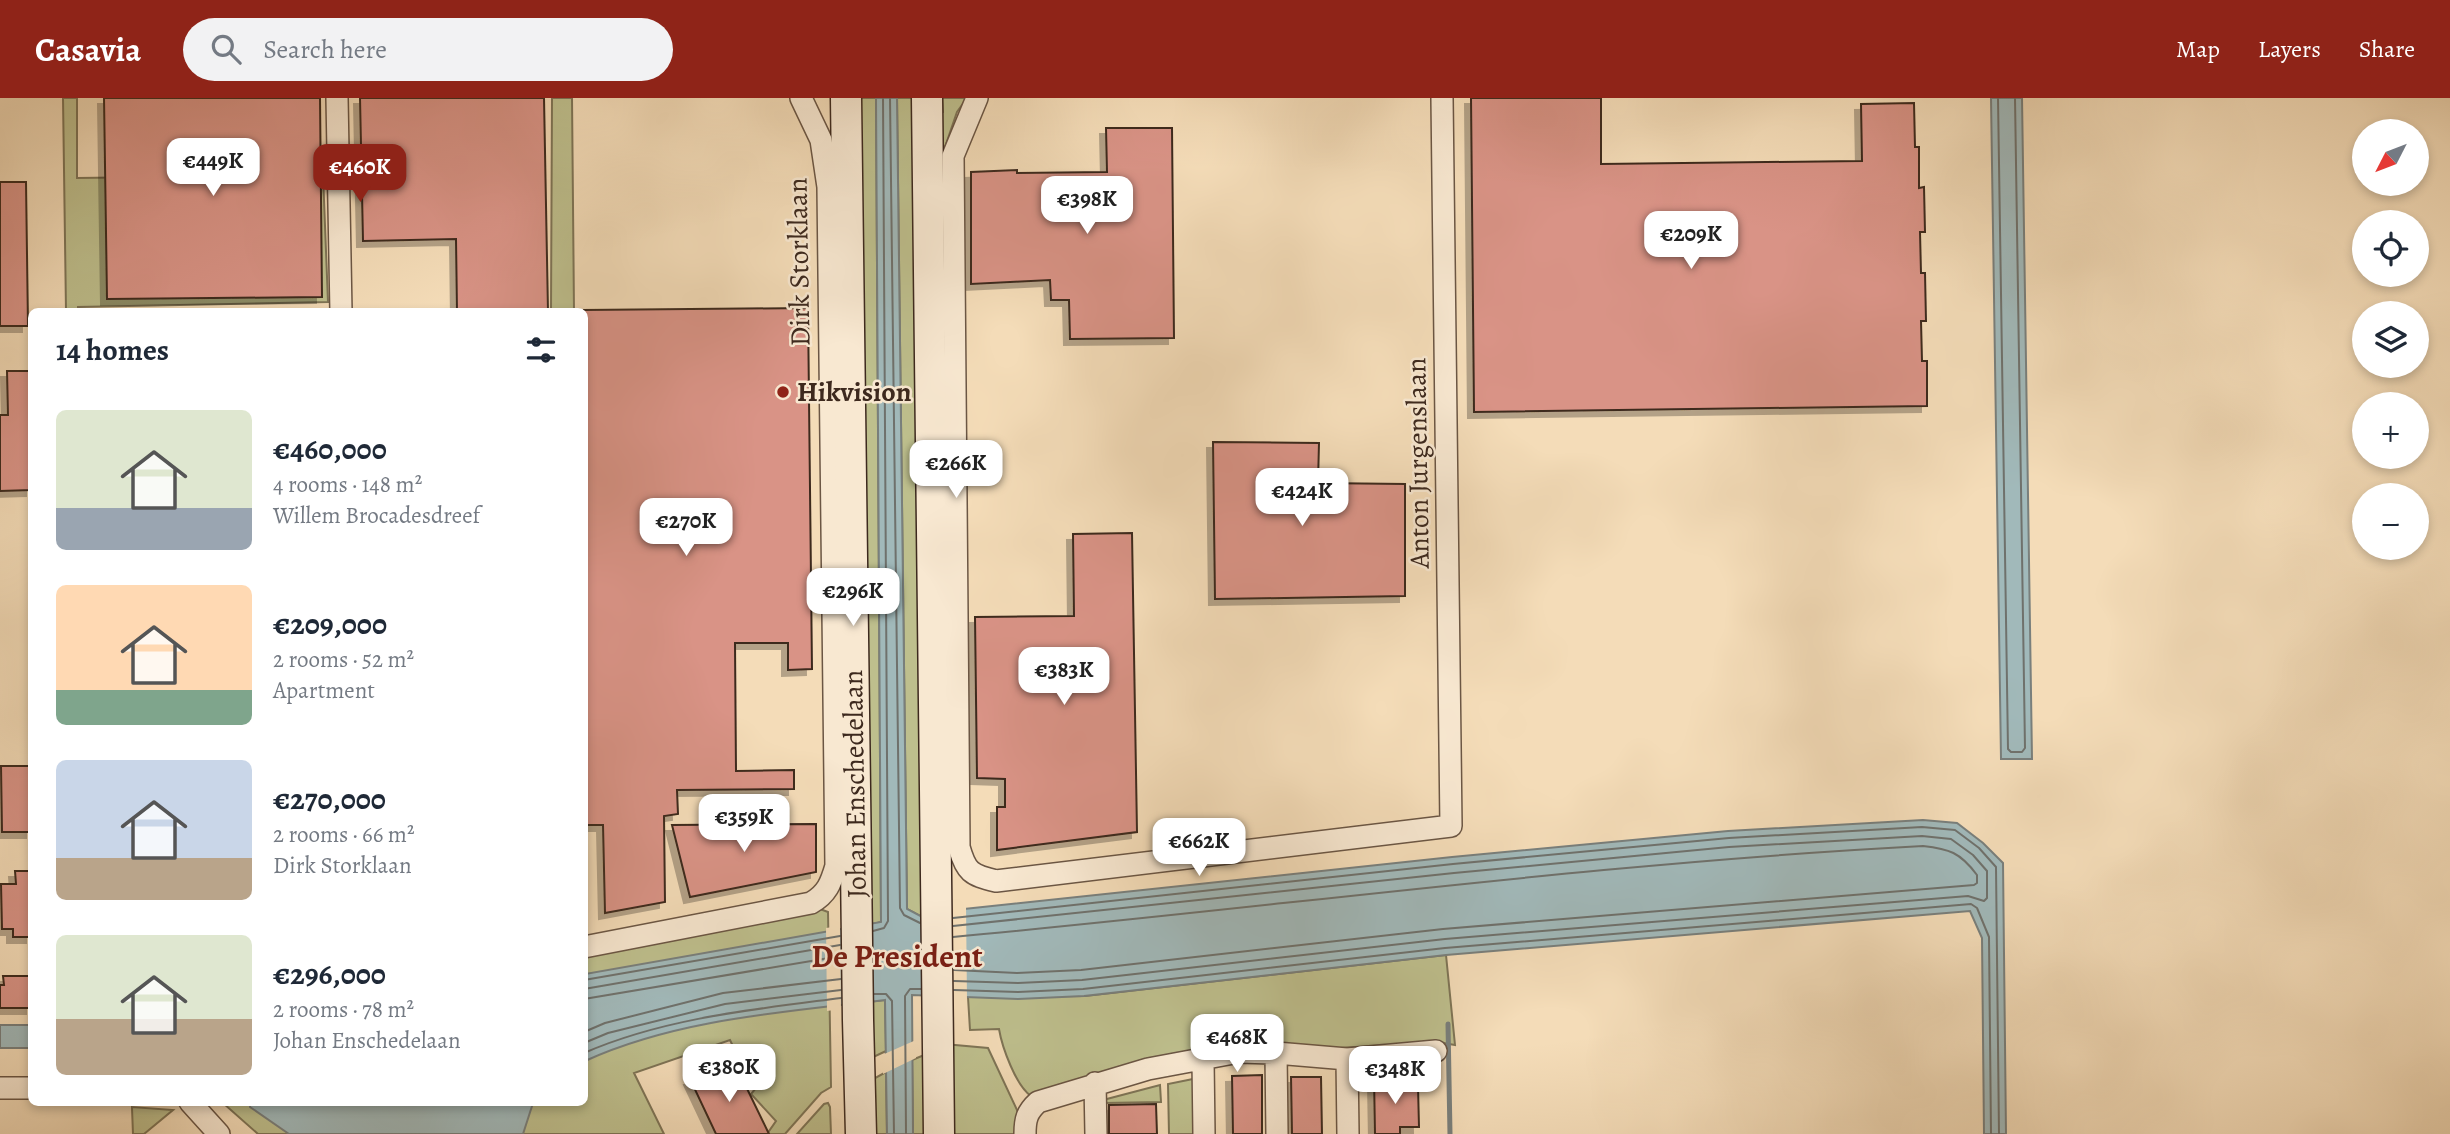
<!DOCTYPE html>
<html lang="en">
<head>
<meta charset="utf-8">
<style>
  :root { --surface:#fff; --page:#f2f2f3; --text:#1f2937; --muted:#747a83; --accent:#8f2418 }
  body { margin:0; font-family:Alegreya,serif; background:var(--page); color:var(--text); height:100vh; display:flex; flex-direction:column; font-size:26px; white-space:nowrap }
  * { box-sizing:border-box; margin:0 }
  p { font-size:23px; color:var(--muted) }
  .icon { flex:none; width:38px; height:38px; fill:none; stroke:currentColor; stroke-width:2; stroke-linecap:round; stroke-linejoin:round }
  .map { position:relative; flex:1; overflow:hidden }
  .details { position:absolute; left:28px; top:210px; width:560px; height:798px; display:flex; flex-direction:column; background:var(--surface); border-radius:10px; box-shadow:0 4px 10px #0003 }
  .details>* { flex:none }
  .needle { width:46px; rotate:228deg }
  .fabs { position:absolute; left:2352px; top:21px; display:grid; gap:14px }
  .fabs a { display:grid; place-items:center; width:77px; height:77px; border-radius:50%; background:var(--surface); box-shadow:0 4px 10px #0003; font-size:35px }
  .price { position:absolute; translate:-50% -60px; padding:0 16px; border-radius:14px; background:#fff; color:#222; font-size:23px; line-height:46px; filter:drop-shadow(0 2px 4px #0008) }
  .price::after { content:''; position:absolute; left:50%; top:42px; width:21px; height:16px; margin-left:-10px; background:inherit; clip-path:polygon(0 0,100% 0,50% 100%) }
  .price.active { background:var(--accent); color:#fff }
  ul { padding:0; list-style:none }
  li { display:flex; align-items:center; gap:21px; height:175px; padding:0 28px }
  li span { display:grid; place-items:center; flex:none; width:196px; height:140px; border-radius:10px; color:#555 }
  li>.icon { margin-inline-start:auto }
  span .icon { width:84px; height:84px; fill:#fffc; stroke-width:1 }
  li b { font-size:30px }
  h2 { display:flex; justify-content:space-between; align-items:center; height:84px; padding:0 28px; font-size:30px }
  header { display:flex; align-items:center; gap:42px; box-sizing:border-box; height:98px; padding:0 35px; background:var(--accent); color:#fff }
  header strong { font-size:33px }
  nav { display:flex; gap:38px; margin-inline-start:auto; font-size:24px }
  .search { width:490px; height:63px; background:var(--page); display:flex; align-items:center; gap:18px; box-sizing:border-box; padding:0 24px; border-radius:38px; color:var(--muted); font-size:26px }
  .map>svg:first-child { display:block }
  .green { fill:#bebf8d; stroke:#7e7456; stroke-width:2 }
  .water { fill:#a1b9ba; stroke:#797f7c; stroke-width:2 }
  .pier { fill:#f4dcb8 }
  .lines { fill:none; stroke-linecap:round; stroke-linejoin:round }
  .shore { stroke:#6f716c; stroke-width:2 }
  .stream { stroke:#797f7c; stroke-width:5 }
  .building { fill:#d99386; stroke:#3d291e; stroke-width:2; filter:url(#shadow) }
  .street-casing { stroke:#6b5644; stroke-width:24 }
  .secondary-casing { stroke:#3d291e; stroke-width:33 }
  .street { stroke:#f8e8d1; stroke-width:21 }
  .secondary { stroke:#f8e8d1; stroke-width:30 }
  .poi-dot { fill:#8f2418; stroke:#f8e8d1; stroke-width:2.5 }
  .labels { text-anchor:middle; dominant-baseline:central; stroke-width:5; stroke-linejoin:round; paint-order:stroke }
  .street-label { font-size:28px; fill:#3d291e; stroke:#f8e8d1 }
  .poi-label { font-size:28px; font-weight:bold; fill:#3d291e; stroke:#f8e8d1; text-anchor:start }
  .quarter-label { font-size:32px; font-weight:bold; fill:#7a1f14; stroke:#f8e8d1 }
</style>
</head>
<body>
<header>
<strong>Casavia</strong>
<div class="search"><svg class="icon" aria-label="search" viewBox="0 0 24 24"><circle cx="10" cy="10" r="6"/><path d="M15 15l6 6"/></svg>Search here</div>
<nav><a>Map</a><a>Layers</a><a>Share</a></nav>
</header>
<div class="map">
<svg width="2450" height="1036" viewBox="0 0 2450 1036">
  <defs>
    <filter id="shadow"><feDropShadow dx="-6" dy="6" stdDeviation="0" flood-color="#0004"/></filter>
  </defs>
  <rect width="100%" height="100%" fill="#f4dcb8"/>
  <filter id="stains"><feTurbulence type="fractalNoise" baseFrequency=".00286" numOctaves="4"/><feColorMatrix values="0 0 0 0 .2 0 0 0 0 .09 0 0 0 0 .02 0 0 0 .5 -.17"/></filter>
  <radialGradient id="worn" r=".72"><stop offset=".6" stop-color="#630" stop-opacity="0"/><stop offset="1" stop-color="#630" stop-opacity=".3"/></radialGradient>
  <path class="green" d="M63 0H77V80L323 77 328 204 78 209V213H66Z
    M552 0H572L574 213H551Z
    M853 0H876L881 824 865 828Z
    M897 0H921L924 820 907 811Z
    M942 0H967L957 14 945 49 933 45 939 15 943 14Z
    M820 811 828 814 831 989 821 995 785 1036H767L776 1023 751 996 756 990 750 984 730 942 634 975 664 1036H258L223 1005 584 1004 585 856Z
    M1446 857 1455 947 1438 944 1339 950 1265 946 1031 998C1016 988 1002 949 999 931L970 932 968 899 1085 898Z
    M885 902 886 953 865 963 867 904Z
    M944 946 988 950 1018 1014 1019 1036H945Z
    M934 953 935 1036H913L912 962Z
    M886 974 887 1036H866V985Z
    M1193 981 1198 1036H1169L1168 986Z
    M1160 987 1161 1004 1104 1005 1103 1002Z
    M828 1005 830 1009 831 1036H797L824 1006Z
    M132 1010V1009L173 1012 144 1036H133Z"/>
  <path class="water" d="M876 0H897L907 811 924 820 945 813 1452 759 1728 733 1923 722 1957 725 1983 745 2003 765 2006 1036H1984L1982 840 1970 813 1446 857 1084 898 1018 901 912 897 913 1036H887L885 902C785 914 677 921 585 963V876L881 824Z
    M1991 0H2022L2032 661H2001Z
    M0 927H31V950H0Z
    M250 1005V1004L533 1005 523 1036H289L250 1009Z"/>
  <path class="pier" d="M966 808 967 903 953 902 952 809Z
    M840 828 841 911 827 913 826 830Z
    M916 942V960L883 976 882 957Z"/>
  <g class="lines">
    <path class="shore" d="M890 0 900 810 904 817 920 825
      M1998 0 2008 651 2011 654H2022L2025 650 2015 0
      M953 820 1453 766 1729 740 1922 729 1955 732 1979 750 1996 769 1999 1036
      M953 828 1454 775 1729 749 1922 738 1951 741 1973 757 1987 773V800L1984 803 1968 798 1445 841 1082 882 1018 885 954 883
      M873 833 884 830 888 823 883 0
      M953 839C1277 809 1598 765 1923 748 1949 751 1960 754 1977 777V785L1974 787 1443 831 1081 872 1017 875 954 872
      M584 882 840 838
      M584 891 840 847
      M954 892 1018 894 1083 891 1445 850 1971 806 1977 810 1989 839 1991 1036
      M874 896H886L892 903 894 1036
      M584 901 841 858
      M584 934 605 925 723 895 841 881
      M584 945 608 935 725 906 841 892
      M584 955C664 920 756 911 841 900
      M906 1036 905 898 910 891H921"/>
    <path class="stream" d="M1448 926 1450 1036"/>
  </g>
  <path class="building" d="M104 0H320L322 199 107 201Z
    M360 0H544L548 214H457L456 141 363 143Z
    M1471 0H1601V66L1862 63 1861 6 1914 5 1915 49H1919V90L1924 89 1925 134H1920L1921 175H1925L1926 223H1921L1922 263H1927V308L1474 314Z
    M1106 30H1172L1174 240 1070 241 1069 202H1051L1050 182 971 186V74L1017 72V75L1107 74Z
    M0 84H26L28 228H0Z
    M808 210 812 571 788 572V545H735L736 673 794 672V691L677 692 678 716 664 718 665 804 605 815 603 727H584V212Z
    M7 273H32V392L0 393V317H8Z
    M1213 344 1319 345 1318 385 1405 386V498L1215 501Z
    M1132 435 1137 734 997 752V709H1005V681L977 680 975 519 1074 518 1073 436Z
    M1 668H32V734H2Z
    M816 726V774L690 799 672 727Z
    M15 773H32V839H13V831H2L1 786H16Z
    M3 878H32V910H0V887H4Z
    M737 970 769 1036H716L690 981Z
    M1262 977V1036H1233L1232 978Z
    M1291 979H1321L1322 1036H1292Z
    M1374 980H1399V988H1418L1419 1029H1400V1036H1375Z
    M1156 1006 1157 1036H1109V1007Z"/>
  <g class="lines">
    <g class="street-casing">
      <path id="street" d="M337 0 341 214
        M977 0 953 58 959 749C966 774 971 777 996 783L1451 728 1442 0
        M584 849 811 805C827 796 831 785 836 768L828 89 821 42 801 0
        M1276 955 1277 1036
        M1347 961 1348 1036
        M1203 962 1204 1036
        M1095 985 1096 1036
        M0 990H32
        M190 1004 219 1036
        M1025 1036C1025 1021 1027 1014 1038 1004L1148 971 1239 954 1276 955 1347 961 1436 953"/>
    </g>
    <g class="secondary-casing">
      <path id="secondary" d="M846 0 858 922 861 1036
        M927 0 939 1036"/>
    </g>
    <use href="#street" class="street"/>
    <use href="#secondary" class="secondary"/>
  </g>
  <circle class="poi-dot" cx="783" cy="294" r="7"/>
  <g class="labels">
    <g class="street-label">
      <text transform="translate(799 164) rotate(-91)">Dirk Storklaan</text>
      <text transform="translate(1418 365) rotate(-91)">Anton Jurgenslaan</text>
      <text transform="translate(855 686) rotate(-91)">Johan Enschedelaan</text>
    </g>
    <g class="poi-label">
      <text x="797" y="294">Hikvision</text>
    </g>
    <g class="quarter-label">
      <text x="897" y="858">De President</text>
    </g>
  </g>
  <rect width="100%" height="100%" filter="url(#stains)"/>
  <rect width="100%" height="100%" fill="url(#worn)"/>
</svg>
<div class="fabs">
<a><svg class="needle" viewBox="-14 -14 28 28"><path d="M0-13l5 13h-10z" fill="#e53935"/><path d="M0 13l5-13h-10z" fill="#747a83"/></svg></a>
<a><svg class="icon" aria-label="locate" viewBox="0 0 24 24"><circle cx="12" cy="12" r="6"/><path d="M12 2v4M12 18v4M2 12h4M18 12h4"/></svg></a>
<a><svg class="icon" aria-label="layers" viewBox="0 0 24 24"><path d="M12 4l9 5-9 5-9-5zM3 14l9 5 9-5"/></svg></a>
<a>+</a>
<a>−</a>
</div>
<b class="price" style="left:213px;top:100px">€449K</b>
<b class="price active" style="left:360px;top:106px">€460K</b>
<b class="price" style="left:1087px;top:138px">€398K</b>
<b class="price" style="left:1691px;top:173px">€209K</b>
<b class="price" style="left:956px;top:402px">€266K</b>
<b class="price" style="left:1302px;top:430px">€424K</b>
<b class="price" style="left:686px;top:460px">€270K</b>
<b class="price" style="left:853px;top:530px">€296K</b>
<b class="price" style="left:1064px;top:609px">€383K</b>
<b class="price" style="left:744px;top:756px">€359K</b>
<b class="price" style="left:1199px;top:780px">€662K</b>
<b class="price" style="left:1237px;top:976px">€468K</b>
<b class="price" style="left:729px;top:1006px">€380K</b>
<b class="price" style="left:1395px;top:1008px">€348K</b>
<section class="details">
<h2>14 homes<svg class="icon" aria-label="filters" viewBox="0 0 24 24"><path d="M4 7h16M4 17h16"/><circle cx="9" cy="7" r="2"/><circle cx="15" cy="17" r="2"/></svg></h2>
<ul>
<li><span style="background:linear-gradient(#dfe7d0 70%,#9aa5b1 0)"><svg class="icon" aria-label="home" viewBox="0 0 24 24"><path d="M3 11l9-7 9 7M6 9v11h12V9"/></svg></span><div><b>€460,000</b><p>4 rooms · 148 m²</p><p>Willem Brocadesdreef</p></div></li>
<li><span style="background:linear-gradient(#ffd9b3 75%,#7fa58c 0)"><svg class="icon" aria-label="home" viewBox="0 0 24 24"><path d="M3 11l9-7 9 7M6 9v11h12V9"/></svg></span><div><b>€209,000</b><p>2 rooms · 52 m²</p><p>Apartment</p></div></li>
<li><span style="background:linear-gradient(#c9d6e8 70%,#b9a48a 0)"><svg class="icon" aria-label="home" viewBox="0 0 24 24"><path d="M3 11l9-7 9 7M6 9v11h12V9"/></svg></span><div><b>€270,000</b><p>2 rooms · 66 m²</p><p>Dirk Storklaan</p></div></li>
<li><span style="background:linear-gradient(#dfe7d0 60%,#b9a48a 0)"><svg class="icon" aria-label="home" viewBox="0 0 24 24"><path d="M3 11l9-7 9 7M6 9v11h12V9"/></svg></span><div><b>€296,000</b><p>2 rooms · 78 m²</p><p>Johan Enschedelaan</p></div></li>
</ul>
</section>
</div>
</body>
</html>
